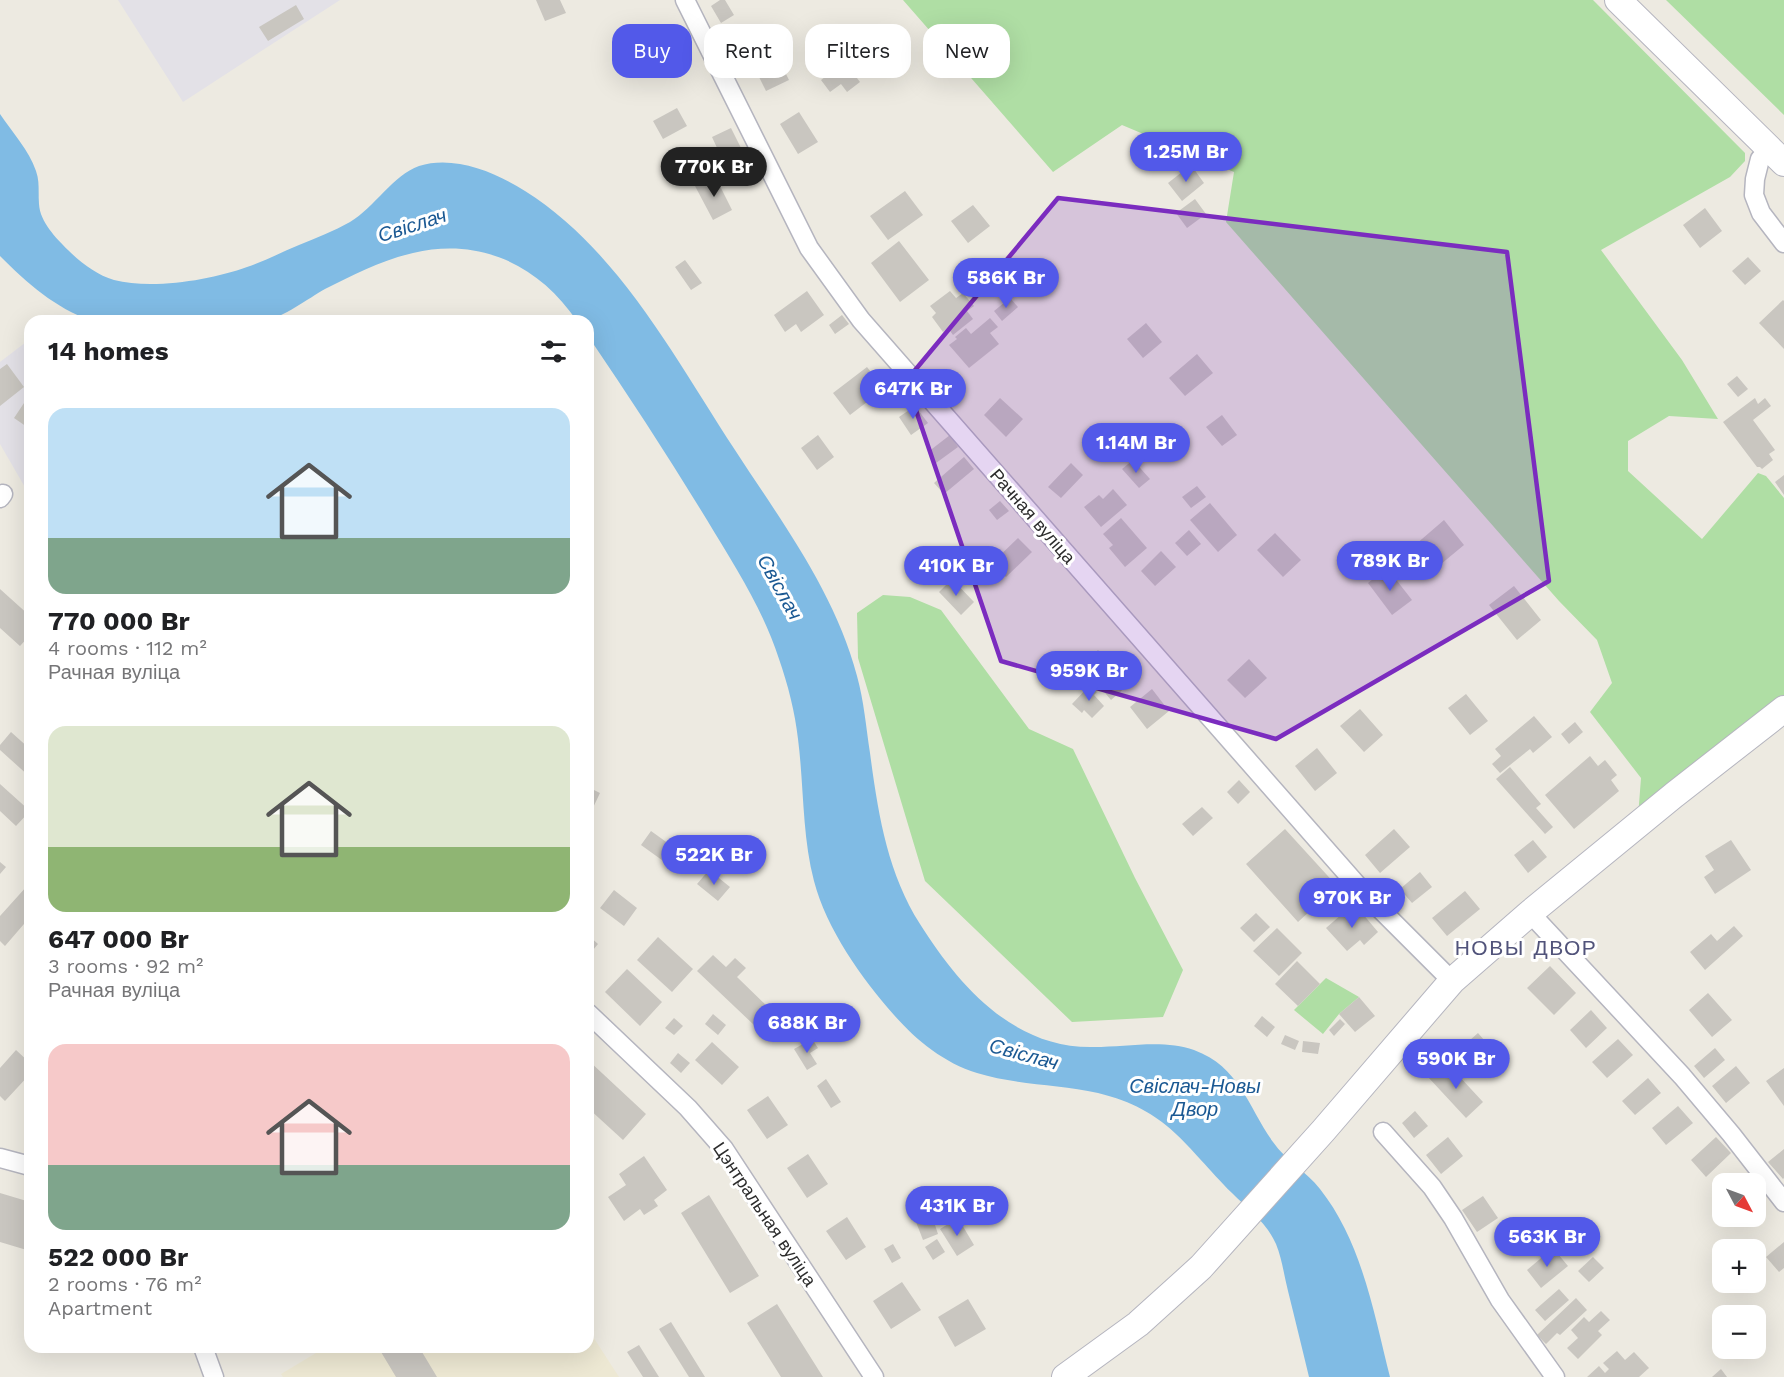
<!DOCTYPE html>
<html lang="en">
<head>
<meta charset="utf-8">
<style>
  :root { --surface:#fff; --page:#f6f6f6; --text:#202124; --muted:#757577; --accent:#5259e9 }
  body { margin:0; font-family:"Work Sans",sans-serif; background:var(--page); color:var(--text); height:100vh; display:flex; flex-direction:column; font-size:22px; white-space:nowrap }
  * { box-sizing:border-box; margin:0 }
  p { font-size:20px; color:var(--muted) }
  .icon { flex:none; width:33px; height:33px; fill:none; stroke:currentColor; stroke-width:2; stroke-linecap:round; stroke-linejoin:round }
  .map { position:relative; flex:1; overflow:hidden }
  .sheet { position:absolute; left:24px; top:315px; width:570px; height:1038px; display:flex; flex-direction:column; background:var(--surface); border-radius:18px; box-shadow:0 6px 24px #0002 }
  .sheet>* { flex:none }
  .banner { position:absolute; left:612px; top:24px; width:570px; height:54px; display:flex; gap:12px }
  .needle { width:39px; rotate:131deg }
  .buttons { position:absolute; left:1712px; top:1173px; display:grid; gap:12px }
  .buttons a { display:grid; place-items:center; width:54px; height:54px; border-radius:12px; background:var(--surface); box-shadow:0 6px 24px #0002; font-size:30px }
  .price { position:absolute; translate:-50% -51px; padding:0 14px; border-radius:21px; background:var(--accent); color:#fff; font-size:20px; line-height:39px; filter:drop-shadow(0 2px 3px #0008) }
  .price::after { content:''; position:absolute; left:50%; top:36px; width:18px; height:14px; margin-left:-9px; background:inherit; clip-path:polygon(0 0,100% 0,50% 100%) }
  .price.selected { background:#222; color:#fff }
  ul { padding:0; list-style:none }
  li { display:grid; align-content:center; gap:12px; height:318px; padding:0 24px }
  li span { display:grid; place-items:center; height:186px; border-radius:18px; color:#555 }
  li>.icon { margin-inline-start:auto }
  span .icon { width:108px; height:108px; fill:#fffc; stroke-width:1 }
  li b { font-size:26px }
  h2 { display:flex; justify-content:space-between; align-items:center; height:72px; padding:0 24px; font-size:26px }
  .chip { padding:0 21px; border-radius:18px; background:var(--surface); box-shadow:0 6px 24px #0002; font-size:21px; line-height:54px }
  .chip.selected { background:var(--accent); color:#fff }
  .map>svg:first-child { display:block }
  .industrial { fill:#e3e1e7 }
  .education { fill:#ede8d3 }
  .green { fill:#afdea4 }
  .water { fill:#80bbe4 }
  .building { fill:#c9c6c0 }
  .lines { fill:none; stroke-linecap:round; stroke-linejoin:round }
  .street-casing { stroke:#b5b5bf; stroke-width:21 }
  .secondary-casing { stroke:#b5b5bf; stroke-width:28 }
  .street { stroke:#fff; stroke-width:18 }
  .secondary { stroke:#fff; stroke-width:26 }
  .marked { fill:#7b2cbf; fill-opacity:0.2; stroke:#7b2cbf; stroke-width:4.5; stroke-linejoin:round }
  .labels { text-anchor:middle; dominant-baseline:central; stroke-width:6; stroke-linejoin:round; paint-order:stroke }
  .street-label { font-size:18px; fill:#2d2d2d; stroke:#fff }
  .water-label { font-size:20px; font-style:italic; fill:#1b5993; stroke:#fff }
  .quarter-label { font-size:21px; letter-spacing:1.5px; fill:#51537a; stroke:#fff }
</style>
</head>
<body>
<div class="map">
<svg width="1784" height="1377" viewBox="0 0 1784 1377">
  <rect width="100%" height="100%" fill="#edeae1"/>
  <path class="industrial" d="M118 0H340L183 102Z
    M30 339V496L0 444V362Z"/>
  <path class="education" d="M588 1329 619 1377H283L281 1374 326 1347H588Z"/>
  <path class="green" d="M903 0H1593L1745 153V161L1730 177 1601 250 1682 360 1718 419 1669 416 1628 441V471L1702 539 1758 473 1766 476 1784 498V696L1638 817 1641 778 1590 712 1612 683 1597 640 1559 601 1226 222 1234 172 1122 125 1053 172Z
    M1666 0H1784V115Z
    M883 595 910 597 941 610 1029 729 1073 749 1135 878 1183 970 1163 1017 1072 1022 925 881 858 658 857 613Z
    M1326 978 1359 997 1339 1014 1323 1034 1294 1010Z"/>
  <path class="water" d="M0 114C12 132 29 150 36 171 40 182 38 192 39 204 40 222 56 238 68 250 81 263 97 275 114 280 152 290 211 280 247 267 265 261 282 252 299 245 316 238 334 231 350 222 375 207 393 175 419 166 454 155 495 172 525 191 618 249 676 360 735 450 781 521 835 592 857 676 864 701 866 727 870 753 878 813 887 872 920 924 959 986 1014 1049 1094 1047 1126 1047 1164 1039 1194 1050 1240 1067 1248 1107 1273 1142 1286 1161 1306 1171 1320 1189 1362 1242 1374 1314 1390 1377H1309C1302 1348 1295 1319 1288 1291 1284 1275 1282 1259 1276 1244 1267 1223 1248 1209 1232 1193 1185 1146 1168 1110 1098 1093 1058 1084 1016 1085 977 1073 944 1063 916 1040 894 1015 862 979 826 928 814 881 802 835 804 786 798 739 795 712 788 685 779 659 763 609 734 565 707 520 669 458 629 396 588 336V321H577C539 265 480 237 413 253 382 260 353 275 325 289 309 298 282 318 265 321 249 324 231 321 215 321 174 321 133 321 92 321 55 308 27 283 0 256Z"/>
  <path class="building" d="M536 0H560L566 13 545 21Z
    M720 0H725L734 15 721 23 711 6Z
    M296 5 304 19 268 41 259 27Z
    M763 29 789 80 766 91 741 41Z
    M655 39 665 58 636 73 626 53Z
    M845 62 860 82 847 92 841 84 830 92 821 80Z
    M677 108 687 126 663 139 653 121Z
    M799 112 818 142 798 154 780 124Z
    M731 128 744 154 724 163 712 137Z
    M1191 165 1204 183 1182 201 1168 183Z
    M715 176 732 210 713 220 695 186Z
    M905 191 923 215 888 240 870 216Z
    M1195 199 1206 214 1187 228 1176 213Z
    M973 205 990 226 968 243 951 221Z
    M1705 208 1722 231 1700 248 1683 225Z
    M899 241 929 280 900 302 871 263Z
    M1748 257 1761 271 1745 285 1732 271Z
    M685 260 702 283 691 290 675 267Z
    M807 291 824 315 801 332 796 324 785 332 774 315Z
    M950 291 956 298 963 293 974 306 967 311 973 319 953 335 948 328 943 332 932 317 936 313 930 306Z
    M1010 298 1018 307 1002 321 994 311Z
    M1783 300 1784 301V349L1759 323Z
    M842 315 849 324 835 334 829 325Z
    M990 318 998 327 990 333 999 344 969 368 949 345 957 339 955 337 966 328 971 334Z
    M1146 323 1162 342 1143 358 1127 339Z
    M1197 354 1213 373 1185 396 1169 378Z
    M7 364 24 387 0 406V369Z
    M867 367 884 389 850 415 833 393Z
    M1737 376 1748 389 1738 397 1727 384Z
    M30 394V429L14 418Z
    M1000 398 1023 419 1006 437 984 415Z
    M1755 398 1758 404 1765 398 1771 406 1753 420 1775 450 1769 454 1773 460 1762 469 1760 467H1757L1723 422Z
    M915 406 928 423 911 435 899 417Z
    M1222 415 1237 435 1222 446 1206 427Z
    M818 435 834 457 817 470 801 448Z
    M950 435 958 447 936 463 928 452Z
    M964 457 974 469 944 494 934 483Z
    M1133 460 1150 479 1139 488 1122 469Z
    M1071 463 1083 475 1061 498 1048 487Z
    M1784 475V495L1775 482Z
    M1197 486 1206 497 1191 508 1182 497Z
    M1113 489 1127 505 1101 527 1084 507 1099 495 1103 499Z
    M1000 501 1009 511 997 520 989 510Z
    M1210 503 1237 535 1218 552 1190 520Z
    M1121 518 1147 548 1125 567 1109 548 1113 545 1103 534Z
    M1444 520 1464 545 1435 569 1415 545Z
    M1189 530 1201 544 1187 556 1175 543Z
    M1275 533 1301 560 1283 577 1257 550Z
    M1018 538 1032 552 1006 577 992 563Z
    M1161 551 1176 567 1155 586 1141 571Z
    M1387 568 1412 600 1392 615 1368 583Z
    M952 579 974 602 961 615 939 592Z
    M1514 586 1541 620 1517 640 1489 605Z
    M0 589 30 616V635L20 646 0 628Z
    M1098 650 1113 667 1121 659 1137 677 1111 700 1101 688 1107 683 1103 678 1098 682 1093 676 1100 669 1090 658Z
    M1249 659 1267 678 1245 698 1227 680Z
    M1090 685 1097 692 1094 695 1104 706 1092 718 1084 710 1082 713 1072 704Z
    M1152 689 1169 711 1147 729 1130 707Z
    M1466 694 1488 721 1470 735 1448 708Z
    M1360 709 1383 735 1364 752 1340 726Z
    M1534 716 1552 737 1533 753 1530 749 1500 773 1492 764 1501 756 1495 749Z
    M1575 722 1583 732 1569 744 1561 734Z
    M11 732 30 749V777L0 750V745Z
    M1317 748 1337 773 1315 791 1295 766Z
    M1590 756 1598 766 1605 760 1617 775 1611 780 1619 791 1574 829 1545 795Z
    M1510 767 1541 804 1536 808 1553 827 1545 834 1496 779Z
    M1239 780 1250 792 1238 804 1227 792Z
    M0 784 30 811 16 826 0 811Z
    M588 787 600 793 590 814 588 813Z
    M1202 807 1213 818 1193 836 1182 824Z
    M1285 829 1337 886 1298 922 1246 864Z
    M1394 829 1410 847 1380 873 1365 855Z
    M651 831 676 849 666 863 641 845Z
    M1533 840 1547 857 1528 873 1514 855Z
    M1731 840 1751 870 1715 894 1704 877 1714 870 1705 856Z
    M0 862 6 867 0 874Z
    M709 870 730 887 718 901 697 884Z
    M1420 872 1432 887 1412 903 1400 889Z
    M27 886 30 889V917L5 946 0 941V916Z
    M614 890 637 908 624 926 600 908Z
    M1465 891 1480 909 1447 936 1432 918Z
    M1350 907 1358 916 1362 913 1378 932 1364 945 1360 940 1347 951 1326 928Z
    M1256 913 1270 927 1254 942 1240 928Z
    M1734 926 1743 936 1705 970 1690 952 1711 934 1717 941Z
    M1277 928 1302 953 1279 976 1253 951Z
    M588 935 598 944 588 956Z
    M658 937 693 969 672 992 637 960Z
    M713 955 726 967 735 958 746 968 737 977 769 1008 754 1025 697 971Z
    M1297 961 1320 984 1298 1006 1275 984Z
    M1550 966 1576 993 1554 1015 1527 988Z
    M627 969 662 1002 640 1026 605 992Z
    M1708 993 1732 1020 1712 1037 1689 1010Z
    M1359 997 1375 1016 1355 1032 1339 1014Z
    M1591 1010 1607 1028 1586 1048 1570 1030Z
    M713 1014 726 1025 718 1035 705 1024Z
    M1262 1016 1275 1027 1267 1037 1254 1026Z
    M674 1018 683 1026 674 1035 665 1028Z
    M1340 1019 1345 1024 1334 1036 1329 1030Z
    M1478 1033 1491 1048 1474 1063 1461 1048Z
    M1285 1035 1299 1041 1295 1050 1281 1044Z
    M812 1039 818 1048 810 1053 817 1064 807 1070 794 1049Z
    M1618 1039 1633 1055 1607 1078 1592 1062Z
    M1303 1041 1320 1043 1318 1054 1302 1052Z
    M712 1042 739 1067 722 1085 695 1060Z
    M1715 1048 1725 1060 1704 1078 1694 1066Z
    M16 1050 30 1063V1074L5 1101 0 1096V1068Z
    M678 1053 690 1063 681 1073 670 1063Z
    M588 1060 646 1114 623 1140 588 1108Z
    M1445 1061 1483 1102 1466 1118 1428 1077Z
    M1736 1066 1750 1083 1726 1103 1712 1086Z
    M1784 1068V1106L1766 1081Z
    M1648 1078 1661 1093 1635 1115 1622 1101Z
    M826 1079 841 1102 831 1108 817 1086Z
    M768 1096 788 1125 767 1139 747 1110Z
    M1678 1106 1693 1123 1666 1145 1652 1128Z
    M1415 1111 1428 1126 1414 1138 1402 1123Z
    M1448 1137 1463 1156 1441 1174 1426 1155Z
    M1716 1137 1731 1153 1706 1177 1691 1160Z
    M1784 1149V1178L1783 1179 1768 1162Z
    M808 1154 828 1184 807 1198 787 1168Z
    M644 1156 667 1190 654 1200 658 1206 644 1215 640 1209 624 1221 608 1197 626 1185 619 1174Z
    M0 1193 30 1202V1251L0 1242Z
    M709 1195 759 1276 730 1293 681 1213Z
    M1483 1196 1498 1218 1477 1232 1462 1210Z
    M1722 1198V1213L1714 1204Z
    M932 1216 938 1234 923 1240 916 1222Z
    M847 1217 866 1247 846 1260 826 1231Z
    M958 1218 974 1245 957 1256 940 1229Z
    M937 1239 945 1252 933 1260 925 1247Z
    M1784 1242V1268L1779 1272 1766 1257Z
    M893 1244 901 1258 892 1263 884 1249Z
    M1553 1248 1568 1266 1541 1288 1527 1270Z
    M1593 1257 1604 1268 1589 1282 1578 1271Z
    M902 1282 921 1310 891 1329 873 1301Z
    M1559 1289 1569 1300 1545 1321 1535 1310Z
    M1576 1298 1587 1310 1560 1335 1557 1333 1546 1344 1537 1335Z
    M968 1299 986 1329 955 1347 938 1317Z
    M777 1304 823 1377H781L747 1323Z
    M1601 1311 1610 1320 1598 1331 1602 1335 1578 1359 1567 1348 1578 1338 1571 1330 1584 1317 1589 1322Z
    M671 1322 705 1377H689L659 1329Z
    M639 1345 659 1377H643L627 1352Z
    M378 1347H419L437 1377H396Z
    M1617 1351 1625 1360 1634 1352 1649 1368 1639 1377H1587L1599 1366 1605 1373 1609 1369 1603 1363Z
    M1721 1369 1727 1377H1712Z"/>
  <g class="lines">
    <g class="street-casing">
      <path id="street" d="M685 0 809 248 861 320 1365 894 1452 981
        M1770 149 1760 159 1755 179 1754 195 1761 213 1784 243
        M0 498 3 494
        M1530 913 1682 1076 1731 1134 1784 1202
        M588 1013 688 1108 724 1149 874 1377
        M1383 1132 1432 1187 1453 1218 1500 1300 1555 1377
        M0 1158 30 1166
        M203 1347 214 1377"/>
    </g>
    <g class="secondary-casing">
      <path id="secondary" d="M1618 0 1784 163
        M1065 1377 1138 1324 1201 1267 1323 1131 1452 981 1530 913 1674 795 1784 709"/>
    </g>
    <use href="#street" class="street"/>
    <use href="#secondary" class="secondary"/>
  </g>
  <path class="marked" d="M1058 198 1507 252 1549 581 1276 739 1001 661 906 381Z"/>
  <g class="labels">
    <g class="street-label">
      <text transform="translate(1033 516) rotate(49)">Рачная вуліца</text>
      <text transform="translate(765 1214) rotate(56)">Цэнтральная вуліца</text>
    </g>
    <g class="water-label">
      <text transform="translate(412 225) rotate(-18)">Свіслач</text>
      <text transform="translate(780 587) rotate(61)">Свіслач</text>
      <text transform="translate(1024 1054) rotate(15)">Свіслач</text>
      <text x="1195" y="1086">Свіслач-Новы<tspan x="1195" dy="23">Двор</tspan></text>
    </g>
    <g class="quarter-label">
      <text x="1526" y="947">НОВЫ ДВОР</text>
    </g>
  </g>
</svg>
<div class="buttons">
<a><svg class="needle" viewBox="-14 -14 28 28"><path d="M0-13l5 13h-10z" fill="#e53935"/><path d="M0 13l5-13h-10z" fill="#757577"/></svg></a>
<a>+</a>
<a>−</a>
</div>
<b class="price" style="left:1186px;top:183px">1.25M Br</b>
<b class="price selected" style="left:714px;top:198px">770K Br</b>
<b class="price" style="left:1006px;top:309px">586K Br</b>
<b class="price" style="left:913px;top:420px">647K Br</b>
<b class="price" style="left:1136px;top:474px">1.14M Br</b>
<b class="price" style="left:1390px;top:592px">789K Br</b>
<b class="price" style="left:956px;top:597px">410K Br</b>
<b class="price" style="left:1089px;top:702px">959K Br</b>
<b class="price" style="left:714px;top:886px">522K Br</b>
<b class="price" style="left:1352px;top:929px">970K Br</b>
<b class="price" style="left:807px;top:1054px">688K Br</b>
<b class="price" style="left:1456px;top:1090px">590K Br</b>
<b class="price" style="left:957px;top:1237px">431K Br</b>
<b class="price" style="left:1547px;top:1268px">563K Br</b>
<div class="banner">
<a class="chip selected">Buy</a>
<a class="chip">Rent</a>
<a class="chip">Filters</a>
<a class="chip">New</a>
</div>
<section class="sheet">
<h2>14 homes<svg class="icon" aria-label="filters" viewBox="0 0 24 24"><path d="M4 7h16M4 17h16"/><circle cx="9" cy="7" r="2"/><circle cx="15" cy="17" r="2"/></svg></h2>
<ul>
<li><span style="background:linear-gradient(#bfe0f5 70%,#7fa58c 0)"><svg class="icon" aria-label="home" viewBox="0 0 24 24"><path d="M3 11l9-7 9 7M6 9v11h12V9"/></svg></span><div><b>770 000 Br</b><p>4 rooms · 112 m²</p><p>Рачная вуліца</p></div></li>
<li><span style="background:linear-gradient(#dfe7d0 65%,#8fb573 0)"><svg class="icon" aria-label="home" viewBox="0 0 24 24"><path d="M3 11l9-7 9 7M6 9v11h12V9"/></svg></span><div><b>647 000 Br</b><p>3 rooms · 92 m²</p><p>Рачная вуліца</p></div></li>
<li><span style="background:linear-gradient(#f6c9c9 65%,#7fa58c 0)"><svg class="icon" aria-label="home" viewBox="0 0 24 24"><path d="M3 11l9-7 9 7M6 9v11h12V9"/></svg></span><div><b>522 000 Br</b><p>2 rooms · 76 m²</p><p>Apartment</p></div></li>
</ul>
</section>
</div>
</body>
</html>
